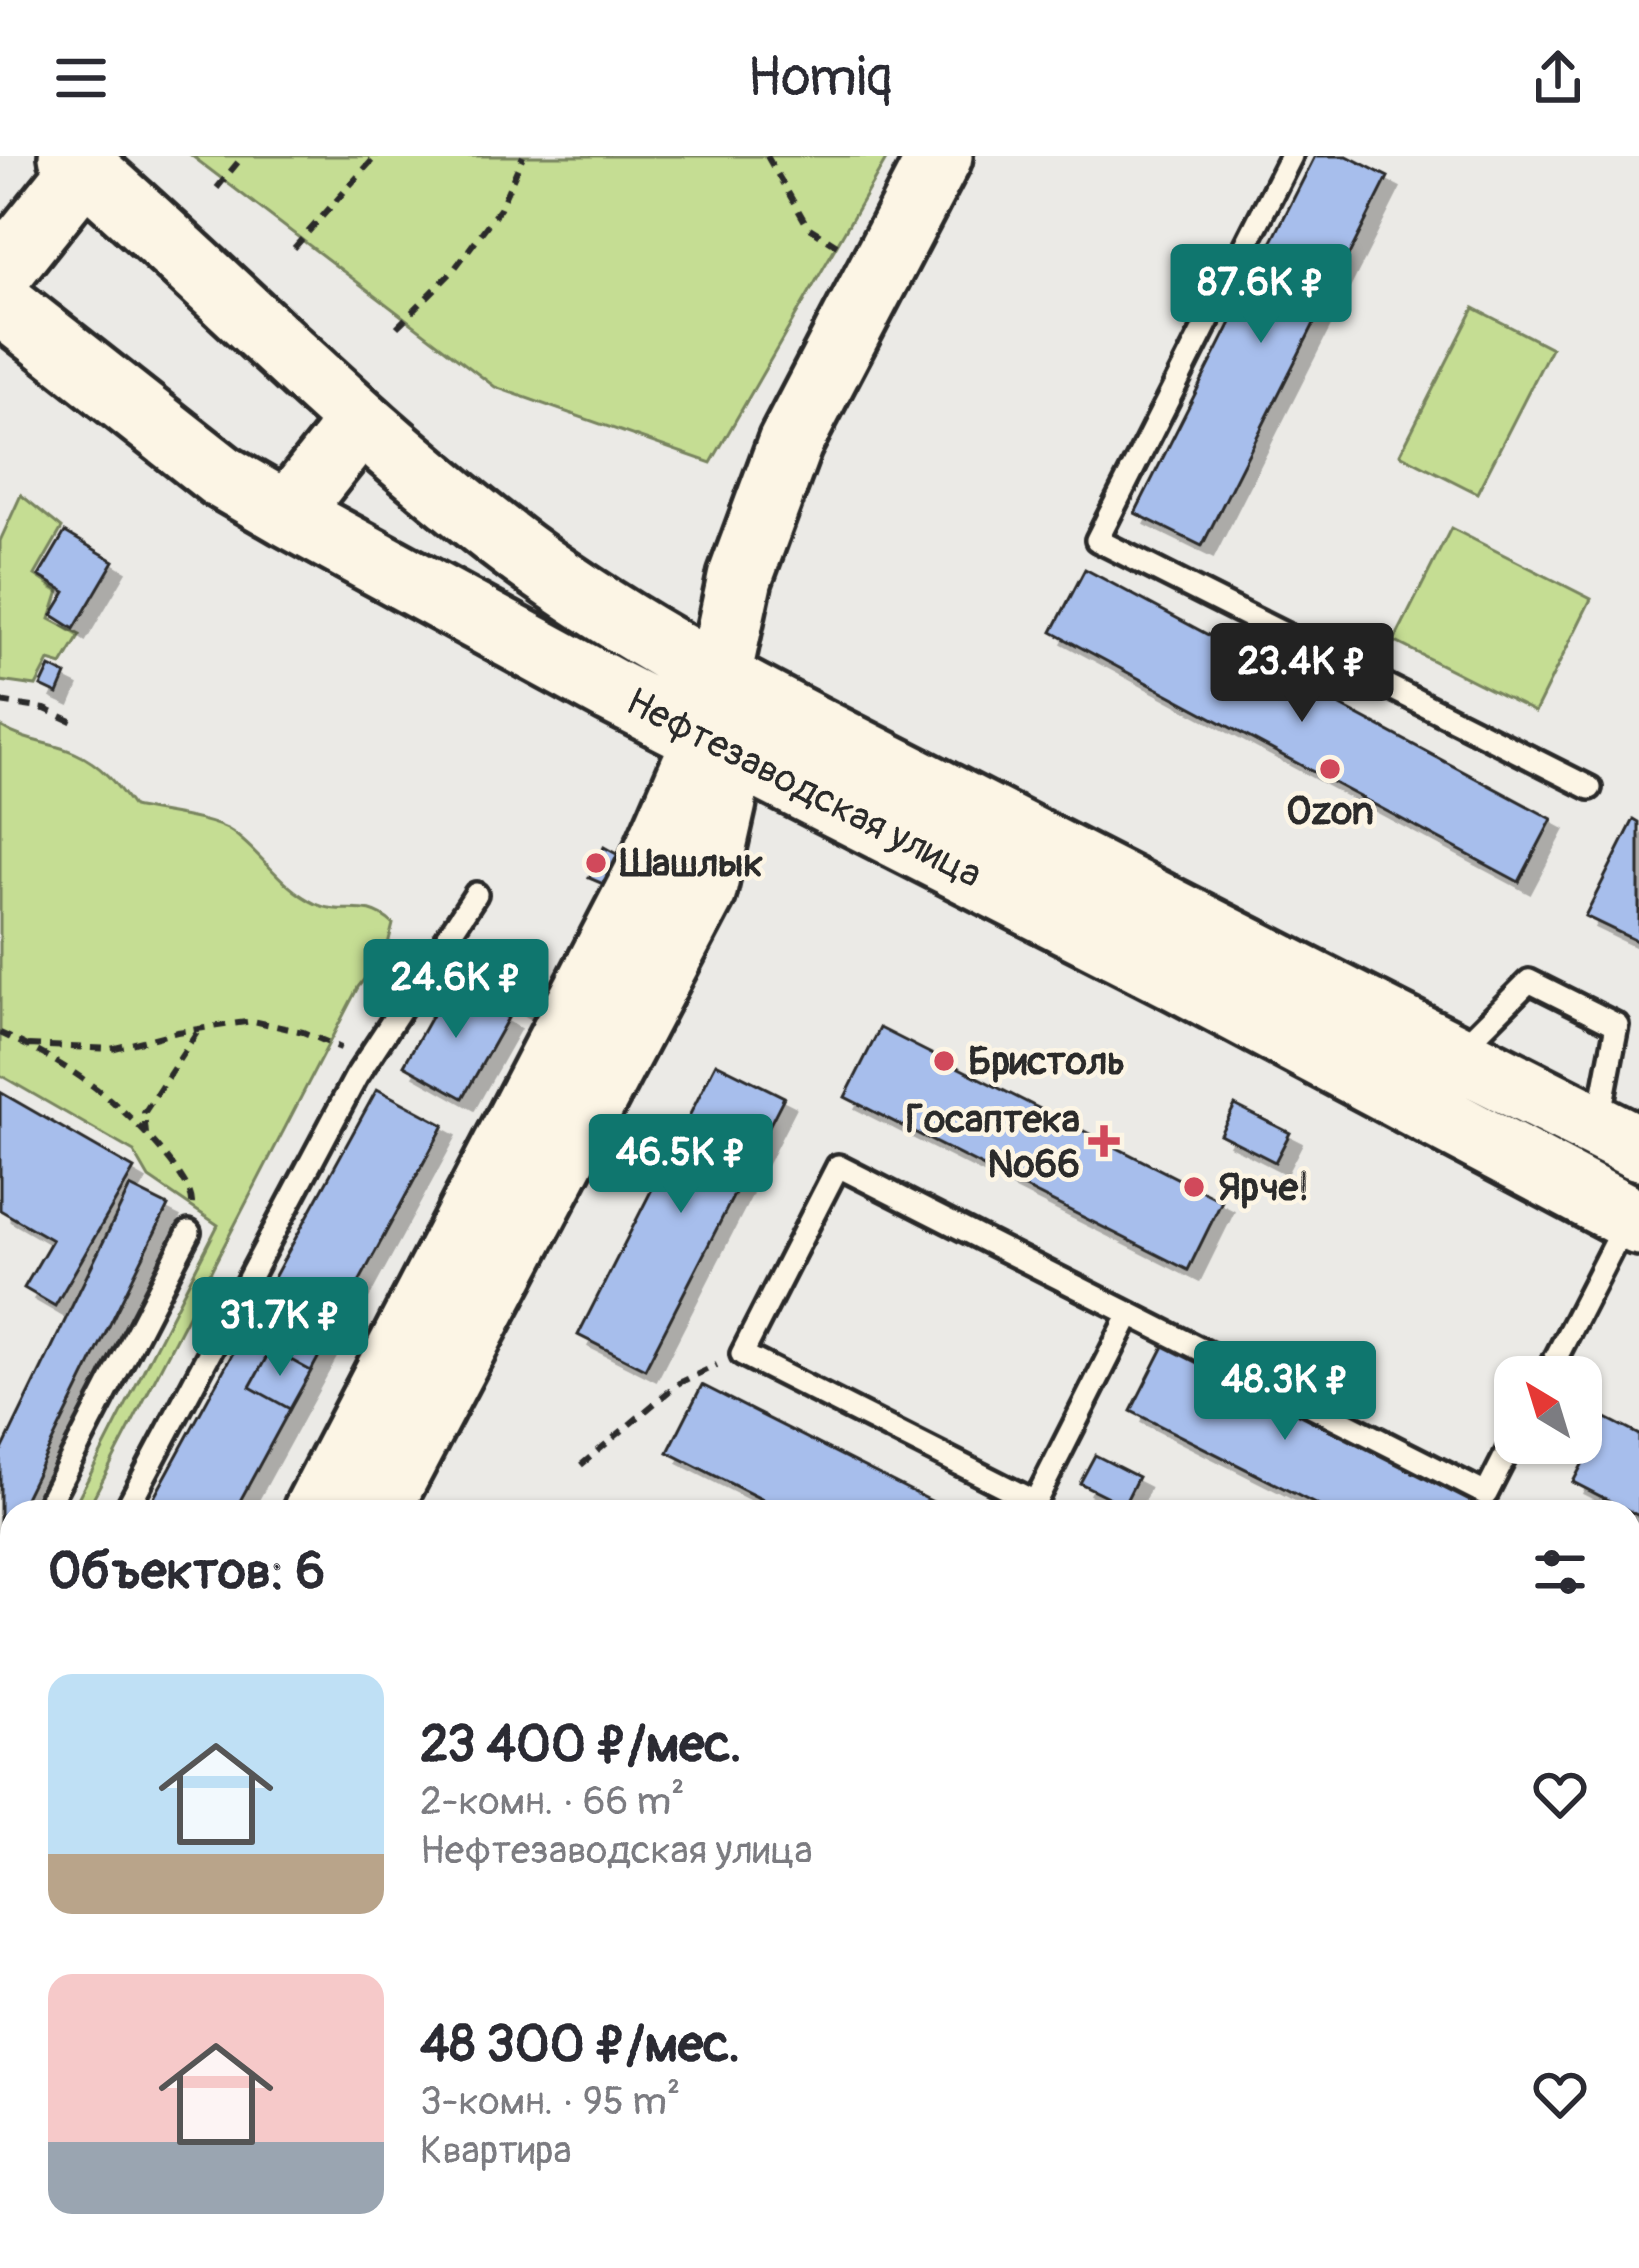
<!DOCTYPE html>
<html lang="ru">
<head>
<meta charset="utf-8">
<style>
  :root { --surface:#fff; --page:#f2f2f3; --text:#2b2b33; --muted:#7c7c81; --accent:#0f766e }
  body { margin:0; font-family:Pangolin,sans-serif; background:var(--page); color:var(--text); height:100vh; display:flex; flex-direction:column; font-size:45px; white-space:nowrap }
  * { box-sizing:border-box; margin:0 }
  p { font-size:39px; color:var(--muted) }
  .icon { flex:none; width:66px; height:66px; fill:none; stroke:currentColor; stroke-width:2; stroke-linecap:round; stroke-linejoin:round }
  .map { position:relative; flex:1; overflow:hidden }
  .details { position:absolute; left:0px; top:1344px; width:1641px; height:768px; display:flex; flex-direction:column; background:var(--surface); border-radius:36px 36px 0 0; box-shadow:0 3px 9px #0004 }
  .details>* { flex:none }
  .needle { width:78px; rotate:322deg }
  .buttons { position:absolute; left:1494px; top:1200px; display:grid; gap:24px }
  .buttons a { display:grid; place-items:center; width:108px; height:108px; border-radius:24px; background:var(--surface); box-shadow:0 3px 9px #0004; font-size:60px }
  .price { position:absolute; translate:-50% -102px; padding:0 27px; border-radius:12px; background:var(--accent); color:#fff; font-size:39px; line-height:78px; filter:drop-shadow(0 3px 6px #0008) }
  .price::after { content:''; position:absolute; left:50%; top:72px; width:36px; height:27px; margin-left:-18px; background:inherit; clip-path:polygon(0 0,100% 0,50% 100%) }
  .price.selected { background:#222; color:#fff }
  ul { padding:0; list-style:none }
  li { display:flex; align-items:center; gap:36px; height:300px; padding:0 48px }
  li span { display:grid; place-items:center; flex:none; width:336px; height:240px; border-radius:24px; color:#555 }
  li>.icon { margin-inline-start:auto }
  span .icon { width:144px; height:144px; fill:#fffc; stroke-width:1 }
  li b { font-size:51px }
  h2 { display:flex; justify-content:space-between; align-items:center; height:144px; padding:0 48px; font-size:51px }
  header { display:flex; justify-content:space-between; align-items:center; height:156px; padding:0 48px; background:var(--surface); font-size:54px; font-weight:600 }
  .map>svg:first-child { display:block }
  .green { fill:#c5dd93; stroke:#78845f; stroke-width:3 }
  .building { fill:#a7beec; stroke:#2b2b2b; stroke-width:3; filter:url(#shadow) }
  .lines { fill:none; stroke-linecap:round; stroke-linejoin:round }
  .lane-casing { stroke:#2b2b2b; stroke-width:30 }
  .secondary-casing { stroke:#2b2b2b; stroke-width:72 }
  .path { stroke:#2b2b2b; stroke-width:6; stroke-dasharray:12 9; stroke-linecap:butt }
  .lane { stroke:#fcf5e5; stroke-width:21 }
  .secondary { stroke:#fcf5e5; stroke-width:63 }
  .poi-dot { fill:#d1495b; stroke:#fcf5e5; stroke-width:4.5 }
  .labels { text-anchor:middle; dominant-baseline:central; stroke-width:9; stroke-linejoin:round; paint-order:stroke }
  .street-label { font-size:39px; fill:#2b2b2b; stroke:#fcf5e5 }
  .poi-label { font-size:39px; font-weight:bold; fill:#2b2b2b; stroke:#fcf5e5; text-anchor:start }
</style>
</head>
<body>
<header><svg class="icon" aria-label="menu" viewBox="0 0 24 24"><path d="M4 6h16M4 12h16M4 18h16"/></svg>Homiq<svg class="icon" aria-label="share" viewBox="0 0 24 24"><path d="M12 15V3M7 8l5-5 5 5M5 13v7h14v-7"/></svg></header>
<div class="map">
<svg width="1639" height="2112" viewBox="0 0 1639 2112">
  <defs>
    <filter id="shadow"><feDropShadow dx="11" dy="11" stdDeviation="0" flood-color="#0004"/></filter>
  </defs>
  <rect width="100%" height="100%" fill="#ebeae6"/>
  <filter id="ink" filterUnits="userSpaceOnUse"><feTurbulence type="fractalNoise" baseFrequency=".00833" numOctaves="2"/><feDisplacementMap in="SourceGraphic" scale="24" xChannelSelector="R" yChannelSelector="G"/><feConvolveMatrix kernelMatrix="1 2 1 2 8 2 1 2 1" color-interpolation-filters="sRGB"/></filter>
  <g filter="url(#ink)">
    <path class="green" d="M192 0H888L711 307 495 231Z
      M1474 152 1551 192 1477 337 1400 298Z
      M21 339 62 372 35 419 59 435 50 463 80 479 62 509 49 505 36 530 0 525V385Z
      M1451 372 1591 443 1535 556 1394 485Z
      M0 570C29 588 49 585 75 597 102 609 116 628 133 651 159 657 212 662 232 676 264 699 280 731 316 748 345 761 365 742 393 768L386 796 358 831 86 1356H71L218 1069 149 1022 134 996 0 919Z"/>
    <path class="building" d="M1315 0H1347L1388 21 1202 390 1135 357Z
      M65 376 114 405 74 473 52 459 66 436 39 420Z
      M1085 413 1552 663 1519 726 1052 476Z
      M50 511 66 519 58 538 41 530Z
      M1634 663 1639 666V786L1585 760Z
      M604 691 622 701 608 730 589 722Z
      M478 787 514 807 510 816 537 831 524 853 497 838 493 844 457 824Z
      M449 829 508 862 463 942 404 909Z
      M880 872 1222 1045 1188 1114 845 941Z
      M716 907 784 941 645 1213 578 1179Z
      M377 933 444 969 311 1215 271 1193 250 1231 290 1253 234 1356H146Z
      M0 936 134 1013 55 1150 24 1132 52 1084 0 1054Z
      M1235 949 1290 977 1275 1006 1220 978Z
      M130 1031 168 1050 18 1356H12V1368L0 1392V1298Z
      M1165 1188 1498 1356H1331L1131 1255Z
      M271 1193 311 1215 290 1253 250 1231Z
      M702 1229 953 1356H787L668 1296Z
      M1606 1262 1639 1279V1360L1573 1326Z
      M1095 1299 1138 1321 1124 1349 1080 1327Z
      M12 1603V1764L0 1786V1625Z
      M1638 1615H1639V1688L1629 1683V1634Z
      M1639 1897V2031L1629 2025V1917Z
      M129 2100H173L197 2112H123Z
      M754 2100H851L875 2112H748Z
      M949 2100H1009L1014 2103 1009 2112H955L958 2105Z"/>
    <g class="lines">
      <g class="lane-casing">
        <path id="lane" d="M1291 0 1097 384 1590 632
          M1460 894 1529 825 1617 869 1599 963
          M1130 1158 1035 1346 742 1198 838 1010 1486 1338 1515 1281
          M1546 1221 1625 1067
          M44 1356 189 1076
          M125 1356 356 921 476 738
          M0 1496 7 1428 12 1418
          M0 1592 12 1570
          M902 2100 926 2112
          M1515 2100 1539 2112
          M1586 2100 1610 2112
          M696 2112 702 2100
          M1092 2112 1094 2109 1100 2112
          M1233 2112 1239 2100
          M1556 2112 1570 2100"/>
      </g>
      <g class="secondary-casing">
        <path id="secondary" d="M71 0C222 131 360 277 521 397 654 496 806 567 953 643 1181 761 1410 876 1639 992
          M0 117 84 12
          M0 146 221 320 287 358 612 535 1180 824 1639 1067
          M287 358 360 266
          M315 1356 646 719 706 581 740 422 790 287 940 0
          M377 1356 704 735 724 646 706 581
          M0 1963 12 1940
          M0 2079 12 2055"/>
      </g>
      <path class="path" d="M767 0 808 71 837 89
        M217 32 243 0
        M294 92 376 0
        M397 171 452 116 500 52 523 0
        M0 546 45 553 78 568
        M0 877C34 892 68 911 98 934 122 951 194 1021 192 1048
        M28 889 111 893 177 876 253 865 303 876 341 892
        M146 978 144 957 198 875
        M581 1309 679 1227 717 1209
        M0 1810 12 1817"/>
      <use href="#lane" class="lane"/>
      <use href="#secondary" class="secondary"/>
    </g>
  </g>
  <g class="poi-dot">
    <circle cx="1330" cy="613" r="12"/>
    <circle cx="596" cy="707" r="12"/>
    <circle cx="944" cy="905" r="12"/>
    <path d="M1098 967h12v12h12v12h-12v12h-12v-12h-12v-12h12z"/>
    <circle cx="1194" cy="1031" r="12"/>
  </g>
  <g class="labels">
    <g class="street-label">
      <text transform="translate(804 632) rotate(27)">Нефтезаводская улица</text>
    </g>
    <g class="poi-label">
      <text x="1330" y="655" text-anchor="middle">Ozon</text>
      <text x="620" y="707">Шашлык</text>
      <text x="968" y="905">Бристоль</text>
      <text x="1080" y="963" text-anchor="end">Госаптека<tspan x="1080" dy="45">№66</tspan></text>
      <text x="1218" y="1031">Ярче!</text>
    </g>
  </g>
</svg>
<div class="buttons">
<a><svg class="needle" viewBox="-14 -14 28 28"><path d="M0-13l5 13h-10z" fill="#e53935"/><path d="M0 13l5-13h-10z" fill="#7c7c81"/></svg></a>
</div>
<b class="price" style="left:1261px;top:190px">87.6K ₽</b>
<b class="price selected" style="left:1302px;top:569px">23.4K ₽</b>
<b class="price" style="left:456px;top:885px">24.6K ₽</b>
<b class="price" style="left:681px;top:1060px">46.5K ₽</b>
<b class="price" style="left:280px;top:1223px">31.7K ₽</b>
<b class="price" style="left:1285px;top:1287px">48.3K ₽</b>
<section class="details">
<h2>Объектов: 6<svg class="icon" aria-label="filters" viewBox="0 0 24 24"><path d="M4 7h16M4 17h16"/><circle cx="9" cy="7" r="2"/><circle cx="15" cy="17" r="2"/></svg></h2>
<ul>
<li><span style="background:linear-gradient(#bfe0f5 75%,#b9a48a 0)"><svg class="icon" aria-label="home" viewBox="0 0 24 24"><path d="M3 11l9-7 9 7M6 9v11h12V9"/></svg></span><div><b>23 400 ₽/мес.</b><p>2-комн. · 66 m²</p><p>Нефтезаводская улица</p></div><svg class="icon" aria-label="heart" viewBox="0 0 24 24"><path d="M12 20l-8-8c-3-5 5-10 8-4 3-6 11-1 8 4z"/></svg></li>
<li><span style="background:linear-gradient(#f6c9c9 70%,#9aa5b1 0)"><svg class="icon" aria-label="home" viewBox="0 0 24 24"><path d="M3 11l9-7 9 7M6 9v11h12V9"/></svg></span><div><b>48 300 ₽/мес.</b><p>3-комн. · 95 m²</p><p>Квартира</p></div><svg class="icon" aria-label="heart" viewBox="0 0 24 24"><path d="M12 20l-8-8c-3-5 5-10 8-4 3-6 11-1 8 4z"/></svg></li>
</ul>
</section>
</div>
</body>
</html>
